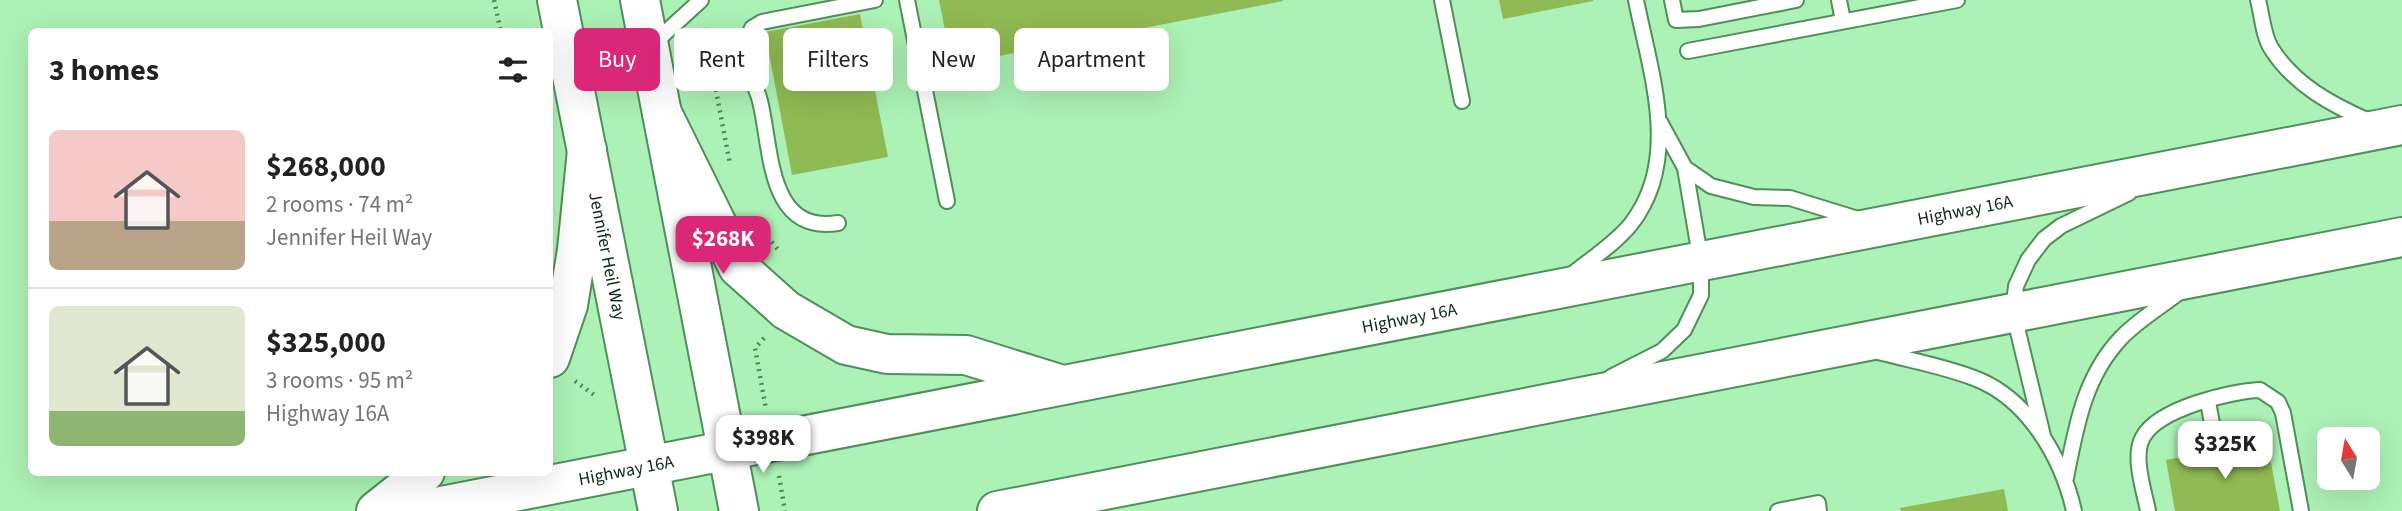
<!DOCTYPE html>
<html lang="en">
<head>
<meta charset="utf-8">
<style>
  :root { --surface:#fff; --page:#f2f2f2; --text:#222; --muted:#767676; --line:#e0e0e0; --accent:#db2777 }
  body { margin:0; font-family:"Source Sans 3",sans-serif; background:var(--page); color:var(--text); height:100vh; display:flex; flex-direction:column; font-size:26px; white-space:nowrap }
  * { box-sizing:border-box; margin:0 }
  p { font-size:23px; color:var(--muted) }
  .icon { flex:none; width:38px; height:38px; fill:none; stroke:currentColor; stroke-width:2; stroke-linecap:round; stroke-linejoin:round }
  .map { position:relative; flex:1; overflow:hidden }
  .panel { position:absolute; left:28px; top:28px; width:525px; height:448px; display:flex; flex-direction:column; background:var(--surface); border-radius:10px; box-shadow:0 7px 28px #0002 }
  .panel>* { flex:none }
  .banner { position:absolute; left:574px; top:28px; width:665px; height:63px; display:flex; gap:14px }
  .needle { width:46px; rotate:349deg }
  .tools { position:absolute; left:2317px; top:427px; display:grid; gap:14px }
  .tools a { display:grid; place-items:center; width:63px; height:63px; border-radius:10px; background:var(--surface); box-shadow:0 7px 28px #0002; font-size:35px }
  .price { position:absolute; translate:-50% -60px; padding:0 16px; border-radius:14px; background:#fff; color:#222; font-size:23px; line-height:46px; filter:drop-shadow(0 2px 4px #0008) }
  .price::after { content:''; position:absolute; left:50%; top:42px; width:21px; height:16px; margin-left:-10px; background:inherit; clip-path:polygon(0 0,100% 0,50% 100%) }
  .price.active { background:var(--accent); color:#fff }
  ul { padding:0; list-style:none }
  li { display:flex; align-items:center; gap:21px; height:175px; padding:0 21px }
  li+li { border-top:2px solid var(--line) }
  li span { display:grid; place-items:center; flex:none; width:196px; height:140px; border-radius:10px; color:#555 }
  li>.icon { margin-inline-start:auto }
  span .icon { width:84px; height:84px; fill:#fffc; stroke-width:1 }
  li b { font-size:30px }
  h2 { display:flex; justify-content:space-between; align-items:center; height:84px; padding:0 21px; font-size:30px }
  .chip { padding:0 24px; border-radius:10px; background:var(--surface); box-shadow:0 7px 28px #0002; font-size:24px; line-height:63px }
  .chip.active { background:var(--accent); color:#fff }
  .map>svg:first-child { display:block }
  .building { fill:#90ba53 }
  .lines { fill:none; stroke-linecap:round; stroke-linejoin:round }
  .service-casing { stroke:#4f9059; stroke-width:18 }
  .secondary-casing { stroke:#4f9059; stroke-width:42 }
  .primary-casing { stroke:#4f9059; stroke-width:42 }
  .path { stroke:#56845d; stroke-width:4.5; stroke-dasharray:2 5; stroke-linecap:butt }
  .service { stroke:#fff; stroke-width:14 }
  .secondary { stroke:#fff; stroke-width:38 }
  .primary { stroke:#fff; stroke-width:38 }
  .labels { text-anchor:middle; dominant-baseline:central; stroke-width:6; stroke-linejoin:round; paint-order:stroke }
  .street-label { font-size:18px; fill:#0f2a14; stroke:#b9fec2 }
</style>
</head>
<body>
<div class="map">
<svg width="2402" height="511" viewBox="0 0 2402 511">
  <rect width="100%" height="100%" fill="#acf1b5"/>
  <path class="building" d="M939 0H1283V1L952 65Z
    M1499 0H1593V1L1503 19Z
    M860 14 888 157 792 175 765 32Z
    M2267 441 2280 511H2175L2166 460Z
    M2004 489 2008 511H1901L1900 508Z"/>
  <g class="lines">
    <g class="service-casing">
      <path id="service" d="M907 0 947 201
        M1442 0 1462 101
        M1672 0 1676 20 1699 19 1796 0
        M1839 0 1843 21
        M2258 0C2262 15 2263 35 2271 48 2294 85 2332 105 2371 122
        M653 44 701 0
        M1688 51 1957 0
        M1685 168 1711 186 1754 197 1790 198 1858 219
        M838 223C767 234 772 149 760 101 756 84 744 69 742 52L752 28 762 22 875 0
        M1570 276C1589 260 1615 244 1631 224 1682 159 1650 72 1636 0
        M1875 351C1908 360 1943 366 1974 378 2028 398 2062 458 2074 511
        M1611 377 1662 351 1684 330 1701 295V262L1685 168 1660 122
        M2208 402 2217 450
        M2043 436 2013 311 2016 286 2028 260 2044 239 2061 226 2129 193
        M2066 478C2076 427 2084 377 2121 338 2138 320 2162 306 2181 291
        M1778 511 1818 503 1819 511
        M2148 511C2144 490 2132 456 2143 437 2158 409 2230 391 2260 390L2278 402 2283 413 2301 511"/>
    </g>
    <g class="secondary-casing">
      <g id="secondary">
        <path id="s1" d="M557 0 658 511"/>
        <path d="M640 0 739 511"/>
      </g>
    </g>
    <g class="primary-casing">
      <g id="primary">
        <path d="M662 113 738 267 786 310 846 345 887 354 966 355 1056 383"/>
        <path d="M550 358 568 305 577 250 587 150"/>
        <path d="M376 511 425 472"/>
        <path id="s2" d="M416 511 2402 125"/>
        <path d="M997 511 2402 237"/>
      </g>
    </g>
    <path class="path" d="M494 0 501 32
      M704 28 730 164
      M763 231 779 251
      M764 338 755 348 766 409
      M575 381 597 397
      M779 476 785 511"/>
    <use href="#service" class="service"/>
    <use href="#secondary" class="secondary"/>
    <use href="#primary" class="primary"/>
  </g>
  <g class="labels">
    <g class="street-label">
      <text stroke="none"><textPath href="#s2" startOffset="1578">Highway 16A</textPath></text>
      <text stroke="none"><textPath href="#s1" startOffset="261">Jennifer Heil Way</textPath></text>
      <text stroke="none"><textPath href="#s2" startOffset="1012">Highway 16A</textPath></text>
      <text stroke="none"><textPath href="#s2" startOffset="214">Highway 16A</textPath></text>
    </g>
  </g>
</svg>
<div class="tools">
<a><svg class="needle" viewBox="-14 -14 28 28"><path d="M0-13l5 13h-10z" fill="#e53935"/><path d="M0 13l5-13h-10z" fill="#767676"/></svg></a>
</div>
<b class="price active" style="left:723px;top:276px">$268K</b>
<b class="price" style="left:763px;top:475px">$398K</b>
<b class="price" style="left:2225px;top:481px">$325K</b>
<div class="banner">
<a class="chip active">Buy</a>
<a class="chip">Rent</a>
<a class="chip">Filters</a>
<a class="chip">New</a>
<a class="chip">Apartment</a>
</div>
<section class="panel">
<h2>3 homes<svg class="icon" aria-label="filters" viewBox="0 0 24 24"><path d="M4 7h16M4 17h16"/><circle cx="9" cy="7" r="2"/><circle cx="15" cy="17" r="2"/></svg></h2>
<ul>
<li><span style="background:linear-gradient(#f6c9c9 65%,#b9a48a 0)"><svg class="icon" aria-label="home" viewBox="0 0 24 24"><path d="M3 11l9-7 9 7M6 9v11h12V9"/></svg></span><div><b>$268,000</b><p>2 rooms · 74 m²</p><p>Jennifer Heil Way</p></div></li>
<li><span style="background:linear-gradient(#dfe7d0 75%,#8fb573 0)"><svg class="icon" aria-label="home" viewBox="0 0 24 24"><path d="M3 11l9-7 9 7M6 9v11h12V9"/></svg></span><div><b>$325,000</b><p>3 rooms · 95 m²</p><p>Highway 16A</p></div></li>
</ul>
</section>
</div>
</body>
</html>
